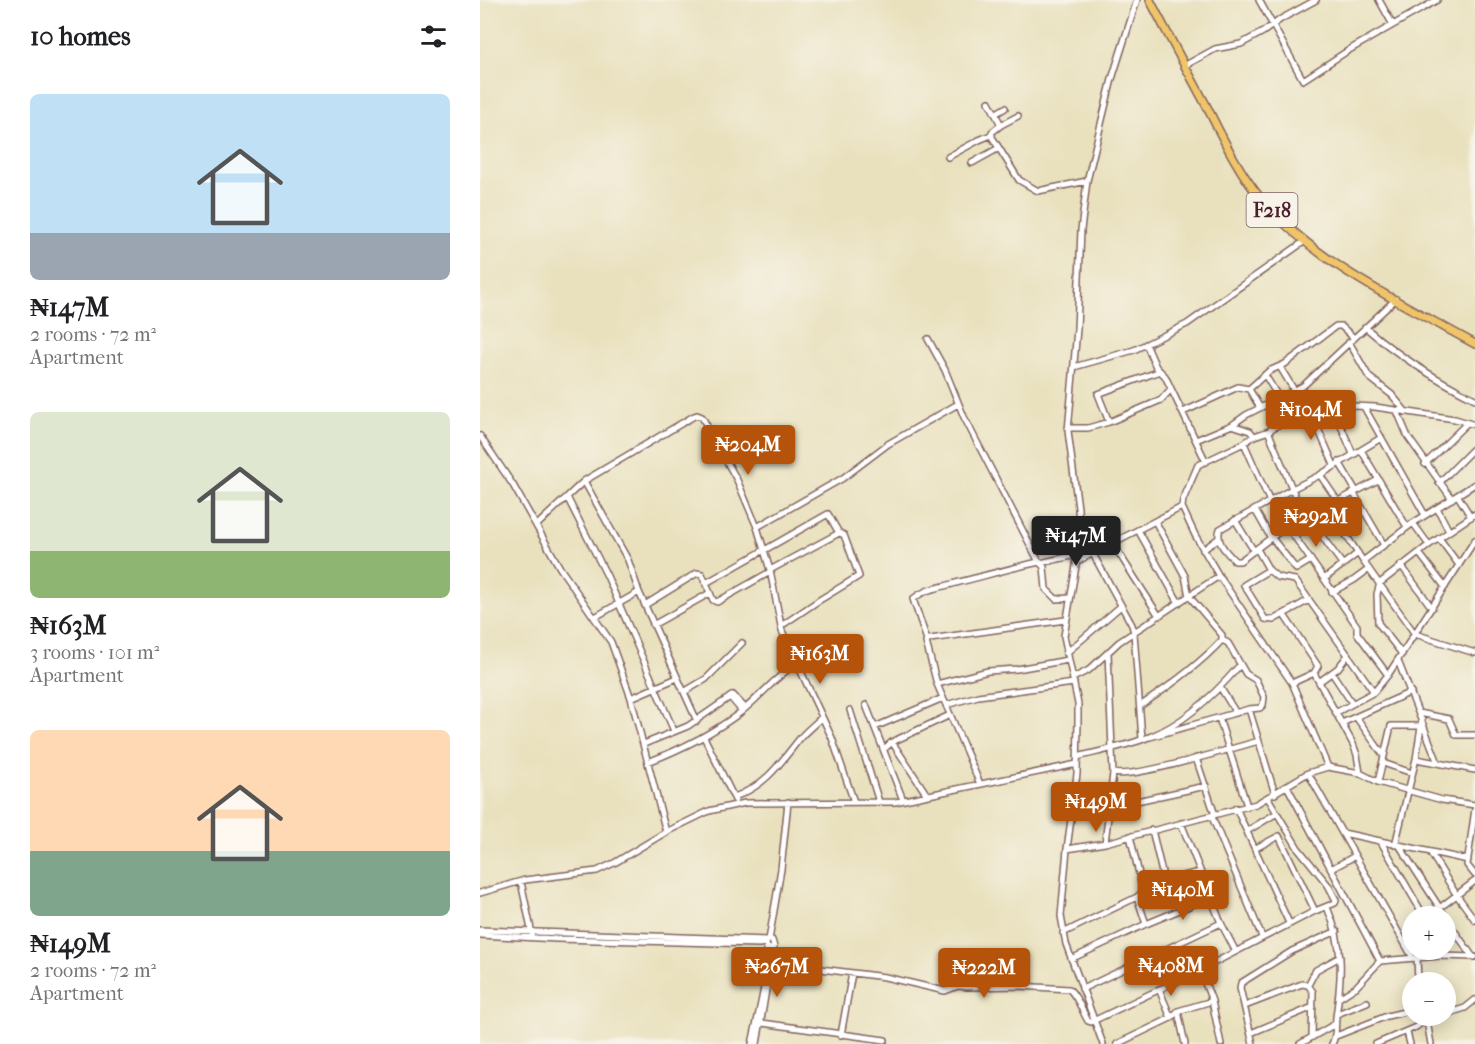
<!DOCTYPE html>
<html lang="en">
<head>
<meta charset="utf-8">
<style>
  :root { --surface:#fff; --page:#f2f2f2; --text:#202124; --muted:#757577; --accent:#b45309 }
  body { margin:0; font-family:"IM FELL French Canon",serif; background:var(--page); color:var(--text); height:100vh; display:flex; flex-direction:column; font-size:22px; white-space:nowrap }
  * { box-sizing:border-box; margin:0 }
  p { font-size:20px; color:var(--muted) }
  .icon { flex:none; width:33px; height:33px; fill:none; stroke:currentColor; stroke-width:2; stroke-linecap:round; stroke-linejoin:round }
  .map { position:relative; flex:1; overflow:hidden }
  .panel { display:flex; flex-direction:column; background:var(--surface); width:480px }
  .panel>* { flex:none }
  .buttons { position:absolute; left:922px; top:906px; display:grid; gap:12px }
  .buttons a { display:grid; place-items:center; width:54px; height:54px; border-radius:50%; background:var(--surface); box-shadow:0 3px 15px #0003; font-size:30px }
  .price { position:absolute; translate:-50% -51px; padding:0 14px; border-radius:6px; background:var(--accent); color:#fff; font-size:20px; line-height:39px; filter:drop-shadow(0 2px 3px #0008) }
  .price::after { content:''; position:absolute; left:50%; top:36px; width:18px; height:14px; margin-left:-9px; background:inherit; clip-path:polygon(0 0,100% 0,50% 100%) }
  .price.selected { background:#222; color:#fff }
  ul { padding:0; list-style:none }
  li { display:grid; align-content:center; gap:12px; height:318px; padding:0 30px }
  li span { display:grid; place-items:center; height:186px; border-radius:9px; color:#555 }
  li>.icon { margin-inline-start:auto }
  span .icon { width:108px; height:108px; fill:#fffc; stroke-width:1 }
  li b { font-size:26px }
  h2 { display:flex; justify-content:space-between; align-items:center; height:72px; padding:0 30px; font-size:26px }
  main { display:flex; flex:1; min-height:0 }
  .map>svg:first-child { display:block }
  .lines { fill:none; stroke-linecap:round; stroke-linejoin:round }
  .minor-casing { stroke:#82635e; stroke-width:8 }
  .major-casing { stroke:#82635e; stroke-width:10 }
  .minor { stroke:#fff; stroke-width:5 }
  .major { stroke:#f0c469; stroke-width:7 }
  .labels { text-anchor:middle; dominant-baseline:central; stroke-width:4.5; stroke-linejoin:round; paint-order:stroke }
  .shield { fill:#f7f3e8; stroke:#7e5f64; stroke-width:1.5 }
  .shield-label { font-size:20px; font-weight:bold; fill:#4a1f2b }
</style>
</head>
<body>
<main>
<section class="panel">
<h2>10 homes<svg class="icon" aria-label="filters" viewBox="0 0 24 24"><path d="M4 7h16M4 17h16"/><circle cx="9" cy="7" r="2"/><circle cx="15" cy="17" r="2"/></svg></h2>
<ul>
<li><span style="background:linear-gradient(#bfe0f5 75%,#9aa5b1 0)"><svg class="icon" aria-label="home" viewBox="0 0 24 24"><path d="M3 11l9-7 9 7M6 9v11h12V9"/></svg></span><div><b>₦147M</b><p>2 rooms · 72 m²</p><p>Apartment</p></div></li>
<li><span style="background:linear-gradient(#dfe7d0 75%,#8fb573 0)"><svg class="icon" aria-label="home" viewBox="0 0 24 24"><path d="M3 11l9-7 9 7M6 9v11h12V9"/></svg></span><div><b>₦163M</b><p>3 rooms · 101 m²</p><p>Apartment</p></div></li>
<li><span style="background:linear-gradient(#ffd9b3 65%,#7fa58c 0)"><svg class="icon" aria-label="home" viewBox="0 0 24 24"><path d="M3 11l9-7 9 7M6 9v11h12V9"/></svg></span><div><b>₦149M</b><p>2 rooms · 72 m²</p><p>Apartment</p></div></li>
</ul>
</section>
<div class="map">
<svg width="995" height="1044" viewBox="0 0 995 1044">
  <rect width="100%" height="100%" fill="#f7f3e8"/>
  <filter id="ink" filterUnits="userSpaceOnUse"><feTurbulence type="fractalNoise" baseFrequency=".0167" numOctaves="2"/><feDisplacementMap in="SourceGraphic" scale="12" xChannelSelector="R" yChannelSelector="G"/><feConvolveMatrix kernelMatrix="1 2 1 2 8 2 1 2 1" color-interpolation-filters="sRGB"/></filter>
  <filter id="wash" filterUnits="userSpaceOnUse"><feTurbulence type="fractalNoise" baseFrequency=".008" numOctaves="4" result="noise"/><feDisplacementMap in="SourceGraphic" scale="24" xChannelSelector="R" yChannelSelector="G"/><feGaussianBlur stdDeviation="1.35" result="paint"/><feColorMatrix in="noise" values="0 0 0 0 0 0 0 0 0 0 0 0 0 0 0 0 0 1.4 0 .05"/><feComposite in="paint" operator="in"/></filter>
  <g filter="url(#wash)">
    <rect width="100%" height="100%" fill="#e9e1be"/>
  </g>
  <g filter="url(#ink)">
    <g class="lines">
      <g class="minor-casing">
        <path id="minor" d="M779 0 823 80 869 50 957 0
          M899 0 913 25
          M704 66 735 49 761 44 783 32 801 19 836 0
          M509 102 521 125 512 132V137L539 180 558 191 607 181
          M515 114 525 108
          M521 125 538 116
          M468 157 499 140 511 135
          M492 163 519 148
          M885 327C919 357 955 379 995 399
          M448 339 465 370 484 417 559 562 564 567 566 589 576 599 590 598
          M869 342 889 377 912 395 926 412
          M666 344 676 367 685 376 726 462
          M594 367 654 350 707 324 825 241
          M800 367 814 390
          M785 375 799 398
          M769 389 789 371 805 364 856 326H861L874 338
          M852 405 873 454
          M884 407 945 515
          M829 408 854 465
          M917 411 928 437 972 499
          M703 412 758 387 769 389 780 408
          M629 422 618 394 680 371
          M752 425 770 431 774 436 789 431
          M588 428H608L629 422 681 400 691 389
          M0 436 33 485 80 568 131 642 151 698 186 832
          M774 436 764 443 718 465 703 500 702 507 715 535 739 576 812 683 848 767
          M716 440 752 425 766 415 823 386 916 299
          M764 443 790 502
          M881 450 927 527
          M859 462 876 491
          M945 464 987 423
          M840 475 857 500
          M898 480 828 517 807 526 760 561H755C747 553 735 542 740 529L812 489 840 475 901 438
          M104 481 148 560 159 592 217 721
          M959 483 995 447
          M873 492 904 545
          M978 496 991 517
          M87 497 127 576 194 731
          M794 499 807 526 877 626V633L908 675
          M847 506 883 561 935 634 995 653
          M957 508 969 531
          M775 510 791 538
          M755 520 774 551
          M933 523 949 545
          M57 525 104 481 214 416 217 415 222 417 257 480 277 527 290 570 302 631 352 738 374 802
          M277 527 363 478 408 444 478 404
          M658 530 699 603
          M792 538 816 569 831 560
          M959 538 979 565
          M633 544 679 616
          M777 549 789 570 797 577 815 580 894 692
          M723 550 739 538
          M939 553 965 587
          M613 554 652 625 654 633 662 739
          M883 561 933 523 995 484
          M596 562 702 507
          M560 563 592 556 594 526 599 525
          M863 565 828 517 816 498 793 443 789 433 791 429 829 408 852 405 895 407 975 419 995 425
          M921 565 952 608
          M290 570 359 533
          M789 570 764 585 785 619 793 620 829 600
          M844 579 878 553
          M226 583 348 514 359 533 364 535 379 576 338 601 301 626
          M852 592 874 580 889 569
          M165 605 217 573 222 574 233 600 237 602 290 572
          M804 615 838 666 834 673 812 683
          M115 617 159 592
          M173 625 230 593
          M447 640 433 599C446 588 460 588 476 583 504 576 531 568 559 562
          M586 653 641 606
          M922 654 898 623 897 594 900 583 949 545 995 514
          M918 661 958 763
          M834 673 873 744 877 755 880 773
          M852 673 872 703
          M593 678 609 670 639 642 739 576
          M839 682 858 668 868 655
          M457 684 508 671 537 669 588 660
          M740 687 756 713
          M204 692 226 679 262 643
          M250 697 262 711
          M151 698 197 678
          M386 705 423 800
          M466 705 498 696 594 683
          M660 706C687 688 720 664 742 640V635L709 596 705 576 675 521
          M769 709 795 794
          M370 710 399 802
          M857 712 894 692 908 675 995 540
          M939 713 969 719 976 735H995
          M876 717 904 756 898 782
          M739 718 767 806
          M862 723 931 692
          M395 727 463 698
          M224 737 255 800
          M670 737 769 709 780 708 783 705 784 697 776 680 766 674 748 643 742 640
          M412 742 447 795
          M164 744 208 726 253 695 265 708
          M404 749 412 742 470 715
          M904 756 911 726H941
          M597 757C621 751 647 746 669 737 704 724 736 693 760 665
          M716 758 735 815
          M936 759 995 770
          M168 762C202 749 232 734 261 712 281 696 295 677 317 663
          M903 763 932 773
          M633 773C654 779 752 748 779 741
          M828 773 933 958
          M500 784 457 684 446 642 450 639 585 620
          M807 786 900 961
          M254 797C286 786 301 762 321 737 327 730 335 724 342 717
          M788 798 818 848 848 885 856 900 855 903 835 911
          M629 807 726 786
          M756 808 809 923
          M995 809 987 865 995 875
          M732 817 782 937
          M701 823 741 923 755 950
          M672 830 684 881
          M767 831 797 813
          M863 833 988 860
          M650 836 663 891
          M901 842 944 916
          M625 843 633 773 628 653
          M915 845 936 759 942 720
          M919 845 965 916
          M587 849 625 843 776 804 828 773 848 767 880 773 898 782 962 800 995 805
          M950 852 976 894 995 920
          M851 869 875 856
          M41 882 52 934
          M0 893 45 880 117 871 136 862 186 832 229 811 265 803 415 802 597 764
          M847 907C864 947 862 974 856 1017 855 1027 857 1035 852 1044
          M949 916 995 881
          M966 919 993 957
          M666 924 657 897C673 881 699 877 720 872
          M0 930 288 940
          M583 933 657 897
          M0 935 77 939 279 944 286 943
          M289 940 301 869 308 802
          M679 953 693 982
          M937 957 938 982
          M591 959 666 924 731 897
          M341 969 405 977 465 991 478 986 487 987 539 986 589 989C598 997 602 1011 608 1021L611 1022 720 970 835 911 799 836 776 848
          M720 970 732 1001 741 1044
          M828 985 833 992 832 1037
          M828 985 836 970 860 957
          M602 989 741 923
          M679 989 691 1018
          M859 998 876 987 900 961 960 956 995 957
          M966 1000 969 999
          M765 1006 822 984 828 985
          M698 1011 705 1044
          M857 1014 887 1002
          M966 1014 985 1008 995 1000
          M946 1016 951 1044
          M282 1023 405 1040
          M927 1032 930 1044
          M771 1033 833 1007
          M361 1035 372 973
          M856 1036 907 1016 933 1010
          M272 1044C277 1019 292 965 286 943L288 940H292L294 947 291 949 287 948
          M277 1044 293 948
          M623 1044 586 944 581 916 587 849 597 774 598 721V704L584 636 596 566 599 532 598 508 588 431 597 329 601 230 607 181 632 79 657 0
          M637 1044 691 1018 698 1011 732 1001
          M773 1044 760 988 761 983 812 951 857 931
          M820 1044 855 1024
          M896 1044 936 1027 947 1019 960 1016"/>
      </g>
      <g class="major-casing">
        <path id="major" d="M670 0C688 35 707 70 726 105 742 137 758 171 781 199 836 264 922 303 995 344"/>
      </g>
      <use href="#minor" class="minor"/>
      <use href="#major" class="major"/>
    </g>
  </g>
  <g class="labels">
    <rect class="shield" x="766.5" y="193" width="51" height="34" rx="4.5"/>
    <g class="shield-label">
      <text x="792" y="210">F218</text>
    </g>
  </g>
</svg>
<div class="buttons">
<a>+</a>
<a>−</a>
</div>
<b class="price" style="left:831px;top:441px">₦104M</b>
<b class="price" style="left:268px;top:476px">₦204M</b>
<b class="price" style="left:836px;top:548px">₦292M</b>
<b class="price selected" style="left:596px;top:567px">₦147M</b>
<b class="price" style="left:340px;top:685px">₦163M</b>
<b class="price" style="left:616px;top:833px">₦149M</b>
<b class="price" style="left:703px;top:921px">₦140M</b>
<b class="price" style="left:691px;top:997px">₦408M</b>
<b class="price" style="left:297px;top:998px">₦267M</b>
<b class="price" style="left:504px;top:999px">₦222M</b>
</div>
</main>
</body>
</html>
